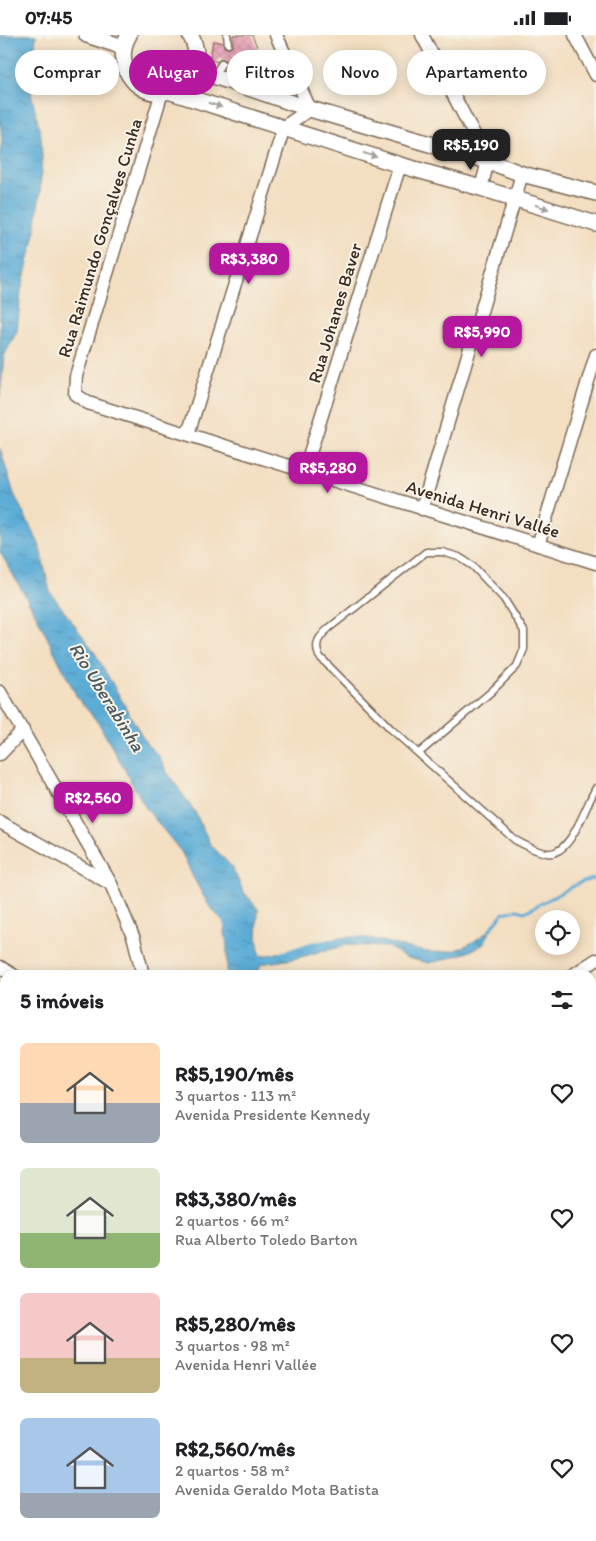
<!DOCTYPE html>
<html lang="pt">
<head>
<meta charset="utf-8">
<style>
  :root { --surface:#fff; --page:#f2f2f2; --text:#202124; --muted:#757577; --accent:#b5179e }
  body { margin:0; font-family:Itim,sans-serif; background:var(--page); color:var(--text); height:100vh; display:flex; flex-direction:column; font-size:19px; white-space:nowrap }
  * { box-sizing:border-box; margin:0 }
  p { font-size:16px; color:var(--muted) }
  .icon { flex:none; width:28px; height:28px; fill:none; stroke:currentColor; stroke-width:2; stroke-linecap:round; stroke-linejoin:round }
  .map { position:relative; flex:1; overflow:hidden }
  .panel { position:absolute; left:0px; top:935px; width:596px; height:571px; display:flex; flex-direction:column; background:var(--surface); border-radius:15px 15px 0 0; box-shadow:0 2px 12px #0003 }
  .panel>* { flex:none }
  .hud { position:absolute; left:15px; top:15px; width:566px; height:45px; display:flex; gap:10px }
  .buttons { position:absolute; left:535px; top:875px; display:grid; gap:10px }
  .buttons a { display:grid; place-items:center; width:45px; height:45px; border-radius:50%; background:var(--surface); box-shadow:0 2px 12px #0003; font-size:25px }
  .price { position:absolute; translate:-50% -42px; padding:0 11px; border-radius:10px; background:var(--accent); color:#fff; font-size:16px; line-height:32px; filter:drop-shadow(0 1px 2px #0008) }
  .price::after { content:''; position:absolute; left:50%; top:30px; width:15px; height:11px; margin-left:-8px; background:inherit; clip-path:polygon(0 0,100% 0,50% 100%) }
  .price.current { background:#222; color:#fff }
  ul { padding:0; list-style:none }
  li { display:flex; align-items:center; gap:15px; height:125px; padding:0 20px }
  li span { display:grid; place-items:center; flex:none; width:140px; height:100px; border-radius:8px; color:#555 }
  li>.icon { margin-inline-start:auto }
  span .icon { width:60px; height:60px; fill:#fffc; stroke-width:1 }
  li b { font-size:21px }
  h2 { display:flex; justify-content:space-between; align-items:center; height:60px; padding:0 20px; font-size:21px }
  .pill { padding:0 18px; border-radius:22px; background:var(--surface); box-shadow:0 2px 12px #0003; font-size:18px; line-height:45px }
  .pill.current { background:var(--accent); color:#fff }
  .status { display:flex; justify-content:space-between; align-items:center; height:35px; padding:0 25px; background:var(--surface); direction:ltr }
  .status svg { height:14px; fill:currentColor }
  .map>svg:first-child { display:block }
  .water { fill:url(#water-ripples); stroke:#4c6b7a }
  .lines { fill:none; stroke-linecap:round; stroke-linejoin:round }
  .stream { stroke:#5cacd6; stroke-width:3 }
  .building { fill:url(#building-cross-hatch) }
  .service-casing { stroke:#7b6957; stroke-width:9 }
  .minor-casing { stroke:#7b6957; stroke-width:15 }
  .tertiary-casing { stroke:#7b6957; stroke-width:18 }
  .trunk-casing { stroke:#7b6957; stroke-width:22 }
  .service { stroke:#fff; stroke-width:6 }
  .minor { stroke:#fff; stroke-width:12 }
  .tertiary { stroke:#fff; stroke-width:15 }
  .trunk { stroke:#fff; stroke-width:20 }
  .oneway { fill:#a79f9a }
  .labels { text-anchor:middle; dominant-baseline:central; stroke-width:4; stroke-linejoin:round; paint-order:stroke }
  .street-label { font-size:18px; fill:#3b2a1e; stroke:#f7f3e8 }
  .water-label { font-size:19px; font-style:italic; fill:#47585e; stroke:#f7f3e8 }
</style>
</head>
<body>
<div class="status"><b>07:45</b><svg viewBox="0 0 49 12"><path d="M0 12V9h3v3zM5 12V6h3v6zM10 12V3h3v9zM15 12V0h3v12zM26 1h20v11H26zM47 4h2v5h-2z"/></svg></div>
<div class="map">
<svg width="596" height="1506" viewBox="0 0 596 1506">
  <defs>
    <pattern id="water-ripples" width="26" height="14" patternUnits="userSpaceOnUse" patternTransform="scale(1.25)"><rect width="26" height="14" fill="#5cacd6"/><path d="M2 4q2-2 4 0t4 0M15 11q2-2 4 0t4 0" fill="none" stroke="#4d8cad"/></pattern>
    <pattern id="building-cross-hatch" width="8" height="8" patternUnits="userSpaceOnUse" patternTransform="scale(1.25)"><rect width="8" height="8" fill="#e691ad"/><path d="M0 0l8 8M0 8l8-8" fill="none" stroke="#bc778c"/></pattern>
  </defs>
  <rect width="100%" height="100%" fill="#f7f3e8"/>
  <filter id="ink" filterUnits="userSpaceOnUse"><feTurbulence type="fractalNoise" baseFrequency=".02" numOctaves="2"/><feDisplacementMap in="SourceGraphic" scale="10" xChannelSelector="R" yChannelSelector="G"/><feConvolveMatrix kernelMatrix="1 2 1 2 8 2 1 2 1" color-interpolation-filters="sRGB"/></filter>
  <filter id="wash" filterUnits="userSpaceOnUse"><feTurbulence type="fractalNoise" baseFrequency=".0096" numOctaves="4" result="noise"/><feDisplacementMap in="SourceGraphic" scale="20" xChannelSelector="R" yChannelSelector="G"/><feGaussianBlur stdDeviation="1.12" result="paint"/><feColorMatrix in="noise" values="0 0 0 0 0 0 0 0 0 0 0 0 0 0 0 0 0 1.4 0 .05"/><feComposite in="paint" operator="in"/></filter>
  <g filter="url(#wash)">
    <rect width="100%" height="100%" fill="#f3dec1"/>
    <path class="water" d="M0 0H36L31 58 41 101 42 122 40 157 34 203 21 256 17 296 4 321 0 362V118L2 105 0 84Z
      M0 413 14 459 39 509 50 557 95 618 146 708 158 720 167 737 195 777 210 809 232 832 243 856 258 874 257 903 260 921C291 918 319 904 350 902 390 900 429 932 469 909 477 905 484 899 491 894L484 909 468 917 443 925 429 928 407 923 388 912 347 910 293 924 261 929 257 940H227V912L224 888 208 869 193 842 182 818 146 773 99 689 77 662 36 580 0 517Z
      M5 1300V1362L0 1371V1309Z"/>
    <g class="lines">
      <path class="stream" d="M489 896 503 878 517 875 525 877 579 848 596 843
        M280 919 313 908 354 903"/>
    </g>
    <g id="blocks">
      <path class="building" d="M233 0H252L258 14 251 38 227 30V26L224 24 220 23 217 27 210 24 213 6 223 8 224 12 229 14 233 11Z"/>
    </g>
  </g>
  <g filter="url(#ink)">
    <use href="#blocks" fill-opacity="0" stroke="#7b6957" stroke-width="1"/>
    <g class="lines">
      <g class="service-casing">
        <path id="service" d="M227 0 228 9
          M214 40 222 28
          M419 718 492 656 517 631 524 614V596L504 564 473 531 459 522 442 517H426L329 593C319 602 314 608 319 621L391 694 515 805C525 810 536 817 547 818 571 822 586 769 596 753"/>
      </g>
      <g class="minor-casing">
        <path id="minor" d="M422 0 488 126 481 153
          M575 0 596 40
          M162 57 76 341 75 359 88 368 596 528
          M188 399 284 92 310 74 276 0
          M304 437 400 130
          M422 474 522 139
          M538 510 596 320
          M0 657 111 849 134 904 143 940
          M0 719 23 695
          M0 787 111 849
          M0 932 13 940
          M573 940 596 925
          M591 1029 596 1027
          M0 1077 5 1080
          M591 1132 596 1130
          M591 1188 596 1194
          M0 1212 5 1210
          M591 1417 596 1416
          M273 1501 282 1506
          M517 1501 526 1506
          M580 1501 581 1506
          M415 1506 418 1501"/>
      </g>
      <g class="tertiary-casing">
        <path id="tertiary" d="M87 0 123 12
          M129 0C113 26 133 62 165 57 171 56 178 54 183 49 185 47 187 43 189 40 198 27 198 13 190 0
          M193 34 310 74 488 126 522 139 596 158
          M168 56 400 130 481 153 596 189"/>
      </g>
      <g class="trunk-casing">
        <path id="trunk" d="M0 1386 5 1389
          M0 1407 5 1410
          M162 1501 170 1506
          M198 1501 206 1506"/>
      </g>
      <use href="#service" class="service"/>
      <use href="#minor" class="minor"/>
      <use href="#tertiary" class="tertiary"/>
      <use href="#trunk" class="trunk"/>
    </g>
    <defs><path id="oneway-solid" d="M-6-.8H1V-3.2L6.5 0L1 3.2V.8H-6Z" transform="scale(1.25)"/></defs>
    <g class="oneway">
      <use href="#oneway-solid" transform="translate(215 70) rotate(17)"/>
      <use href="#oneway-solid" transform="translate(370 120) rotate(18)"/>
      <use href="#oneway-solid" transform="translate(542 172) rotate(17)"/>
    </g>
  </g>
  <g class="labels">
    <g class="street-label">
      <text transform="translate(100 203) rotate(-73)">Rua Raimundo Gonçalves Cunha</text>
      <text transform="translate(335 278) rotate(-73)">Rua Johanes Baver</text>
      <text transform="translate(483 474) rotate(17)">Avenida Henri Vallée</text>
    </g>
    <g class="water-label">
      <text transform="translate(107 662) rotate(58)">Rio Uberabinha</text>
    </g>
  </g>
</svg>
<div class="buttons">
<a><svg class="icon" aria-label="locate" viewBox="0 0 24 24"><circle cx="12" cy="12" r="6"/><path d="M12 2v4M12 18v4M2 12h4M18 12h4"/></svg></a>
</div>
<b class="price current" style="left:471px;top:136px">R$5,190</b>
<b class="price" style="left:249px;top:250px">R$3,380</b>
<b class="price" style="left:482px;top:323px">R$5,990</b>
<b class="price" style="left:328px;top:459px">R$5,280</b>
<b class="price" style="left:93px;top:789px">R$2,560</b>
<div class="hud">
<a class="pill">Comprar</a>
<a class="pill current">Alugar</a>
<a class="pill">Filtros</a>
<a class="pill">Novo</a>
<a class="pill">Apartamento</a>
</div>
<section class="panel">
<h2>5 imóveis<svg class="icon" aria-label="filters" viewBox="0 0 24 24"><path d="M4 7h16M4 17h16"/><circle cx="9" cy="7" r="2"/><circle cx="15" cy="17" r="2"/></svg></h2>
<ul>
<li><span style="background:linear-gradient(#ffd9b3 60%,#9aa5b1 0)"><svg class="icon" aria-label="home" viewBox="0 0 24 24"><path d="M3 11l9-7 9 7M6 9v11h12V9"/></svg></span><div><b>R$5,190/mês</b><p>3 quartos · 113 m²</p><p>Avenida Presidente Kennedy</p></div><svg class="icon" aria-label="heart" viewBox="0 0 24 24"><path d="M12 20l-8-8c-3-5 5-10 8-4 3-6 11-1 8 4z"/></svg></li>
<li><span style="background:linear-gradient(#dfe7d0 65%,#8fb573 0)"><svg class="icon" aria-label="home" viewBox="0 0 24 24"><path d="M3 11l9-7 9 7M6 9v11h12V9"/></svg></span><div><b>R$3,380/mês</b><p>2 quartos · 66 m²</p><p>Rua Alberto Toledo Barton</p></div><svg class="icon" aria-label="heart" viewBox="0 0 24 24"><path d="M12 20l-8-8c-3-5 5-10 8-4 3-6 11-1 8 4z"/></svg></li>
<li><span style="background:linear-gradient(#f6c9c9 65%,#c2b280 0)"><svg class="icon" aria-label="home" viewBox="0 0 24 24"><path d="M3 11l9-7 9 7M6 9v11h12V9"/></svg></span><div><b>R$5,280/mês</b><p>3 quartos · 98 m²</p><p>Avenida Henri Vallée</p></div><svg class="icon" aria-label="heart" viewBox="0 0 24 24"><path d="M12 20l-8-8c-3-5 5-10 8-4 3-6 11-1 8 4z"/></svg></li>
<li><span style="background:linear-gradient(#a9c7e8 75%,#9aa5b1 0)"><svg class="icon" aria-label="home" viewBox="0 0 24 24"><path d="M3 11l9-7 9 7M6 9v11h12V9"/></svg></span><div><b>R$2,560/mês</b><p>2 quartos · 58 m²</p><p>Avenida Geraldo Mota Batista</p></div><svg class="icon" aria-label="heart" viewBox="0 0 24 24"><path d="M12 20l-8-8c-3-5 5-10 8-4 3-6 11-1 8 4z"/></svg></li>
</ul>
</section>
</div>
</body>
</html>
